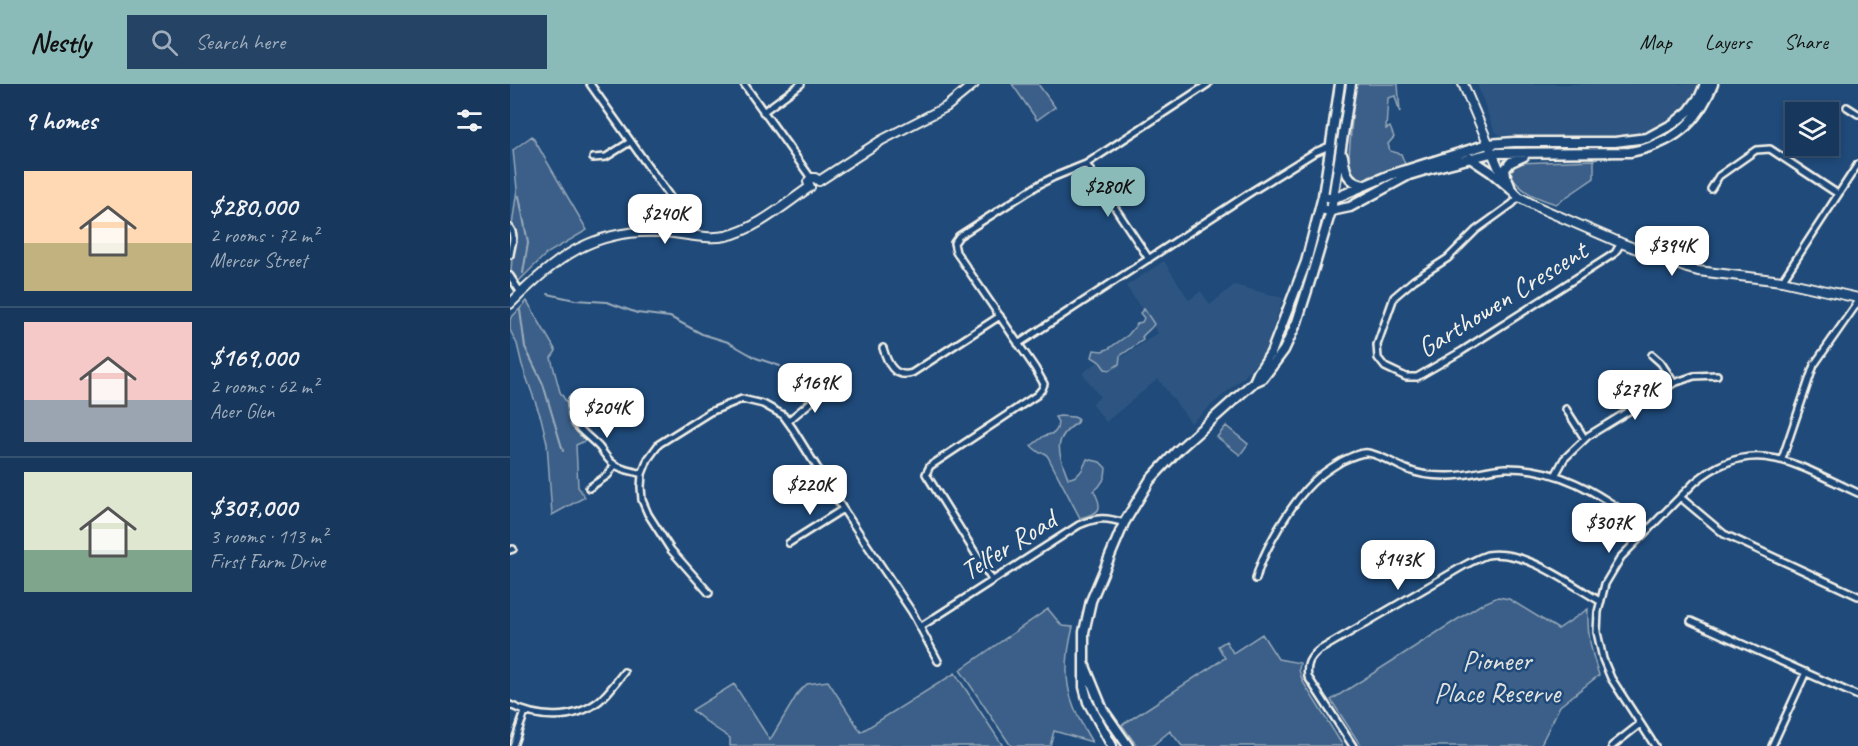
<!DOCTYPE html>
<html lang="en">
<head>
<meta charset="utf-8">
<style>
  :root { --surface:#17385c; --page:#244365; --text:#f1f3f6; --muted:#9eacbb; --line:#365272; --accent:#8bbbb9 }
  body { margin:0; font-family:Caveat,sans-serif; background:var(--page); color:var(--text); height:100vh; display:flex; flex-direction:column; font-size:22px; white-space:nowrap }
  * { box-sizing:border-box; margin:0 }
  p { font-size:20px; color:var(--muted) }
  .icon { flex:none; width:33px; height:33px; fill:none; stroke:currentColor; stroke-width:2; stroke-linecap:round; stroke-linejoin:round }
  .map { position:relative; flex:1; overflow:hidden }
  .details { display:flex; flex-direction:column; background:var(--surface); width:510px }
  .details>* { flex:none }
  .fabs { position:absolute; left:1275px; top:18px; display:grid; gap:12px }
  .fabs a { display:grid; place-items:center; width:54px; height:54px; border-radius:0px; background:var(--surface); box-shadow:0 3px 9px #0003,0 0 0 2px var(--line); font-size:30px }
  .price { position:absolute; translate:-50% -51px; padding:0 14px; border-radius:12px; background:#fff; color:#222; font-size:20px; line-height:39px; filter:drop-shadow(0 2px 3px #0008) }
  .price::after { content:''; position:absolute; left:50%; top:36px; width:18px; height:14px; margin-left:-9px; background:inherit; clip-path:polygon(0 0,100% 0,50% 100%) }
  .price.selected { background:var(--accent); color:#111 }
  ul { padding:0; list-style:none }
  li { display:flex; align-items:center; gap:18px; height:150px; padding:0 24px }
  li+li { border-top:2px solid var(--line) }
  li span { display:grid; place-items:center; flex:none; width:168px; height:120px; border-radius:0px; color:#555 }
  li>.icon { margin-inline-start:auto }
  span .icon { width:72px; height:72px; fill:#fffc; stroke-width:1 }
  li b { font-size:26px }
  h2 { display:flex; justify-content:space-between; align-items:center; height:72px; padding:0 24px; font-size:26px }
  header { display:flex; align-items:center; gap:36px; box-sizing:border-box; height:84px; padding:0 30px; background:var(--accent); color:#111 }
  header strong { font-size:28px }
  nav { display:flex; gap:33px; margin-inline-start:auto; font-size:21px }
  .search { width:420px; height:54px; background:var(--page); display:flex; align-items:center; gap:15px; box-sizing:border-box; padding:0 21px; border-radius:0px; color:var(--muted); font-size:22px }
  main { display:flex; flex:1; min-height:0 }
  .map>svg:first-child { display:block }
  .built { fill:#2d5581 }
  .green { fill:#3a5f88; stroke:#97a8b8; stroke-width:1.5 }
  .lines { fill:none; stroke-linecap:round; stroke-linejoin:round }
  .stream { stroke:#9cacbb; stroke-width:2 }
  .street-casing { stroke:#f4f1e8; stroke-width:10 }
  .secondary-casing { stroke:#f4f1e8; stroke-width:12 }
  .primary-casing { stroke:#f4f1e8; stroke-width:13 }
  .street { stroke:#1f4a7a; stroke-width:5 }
  .secondary { stroke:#1f4a7a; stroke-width:8 }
  .primary { stroke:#1f4a7a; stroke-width:8 }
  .labels { text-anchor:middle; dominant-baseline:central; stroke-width:5; stroke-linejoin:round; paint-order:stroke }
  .street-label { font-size:28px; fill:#f4f1e8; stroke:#1f4a7a }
  .park-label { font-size:28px; fill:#e1e2de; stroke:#1f4a7a }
</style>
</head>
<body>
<header>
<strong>Nestly</strong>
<div class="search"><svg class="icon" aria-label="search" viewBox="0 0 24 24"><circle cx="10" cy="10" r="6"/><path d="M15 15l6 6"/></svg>Search here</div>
<nav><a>Map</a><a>Layers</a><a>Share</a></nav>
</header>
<main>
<section class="details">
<h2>9 homes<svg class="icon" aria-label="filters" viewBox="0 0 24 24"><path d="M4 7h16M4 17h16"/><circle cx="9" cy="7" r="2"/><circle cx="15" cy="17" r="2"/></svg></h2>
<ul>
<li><span style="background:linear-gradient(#ffd9b3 60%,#c2b280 0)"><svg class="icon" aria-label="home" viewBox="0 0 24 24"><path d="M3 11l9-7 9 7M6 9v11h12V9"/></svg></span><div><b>$280,000</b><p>2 rooms · 72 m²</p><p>Mercer Street</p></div></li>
<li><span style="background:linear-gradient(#f6c9c9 65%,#9aa5b1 0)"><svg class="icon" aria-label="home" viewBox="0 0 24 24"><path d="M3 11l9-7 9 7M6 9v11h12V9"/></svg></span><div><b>$169,000</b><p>2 rooms · 62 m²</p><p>Acer Glen</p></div></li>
<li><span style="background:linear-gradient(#dfe7d0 65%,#7fa58c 0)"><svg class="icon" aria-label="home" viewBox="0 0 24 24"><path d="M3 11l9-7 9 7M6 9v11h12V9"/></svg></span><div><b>$307,000</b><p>3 rooms · 113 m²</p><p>First Farm Drive</p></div></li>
</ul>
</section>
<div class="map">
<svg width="1348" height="662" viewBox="0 0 1348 662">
  <rect width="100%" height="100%" fill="#1f4a7a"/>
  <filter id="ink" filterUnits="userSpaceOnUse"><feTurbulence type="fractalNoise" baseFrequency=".0167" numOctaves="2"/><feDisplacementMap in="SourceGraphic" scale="12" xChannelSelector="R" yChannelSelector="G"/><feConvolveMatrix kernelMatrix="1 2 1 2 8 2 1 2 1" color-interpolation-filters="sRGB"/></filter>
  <g filter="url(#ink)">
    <path class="built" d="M967 0H1189L1184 11 1171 27 1159 37 1128 51 1111 52 990 51 984 46Z
      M654 177 679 216 691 207 700 221 724 201 773 214 755 266 749 276 735 292 681 339 648 295 596 338 582 320 590 313 572 289 591 276 597 283 648 249 616 202Z"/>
    <path class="green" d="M502 0H528L545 23 527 36Z
      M845 0H888L890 29 885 12 878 14 876 45 880 43 884 53 878 60 880 67 891 70 895 80 853 95 841 90 838 83Z
      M22 52 77 146 36 170 9 197 1 188 4 145 2 142 7 105 3 66Z
      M1084 76V94L1046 120C1027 114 1006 107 1000 86L1002 83 1008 79Z
      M17 217 46 267 41 274 50 308 57 319 58 333 62 343 77 356 66 361 68 403 75 413 42 431 37 359 31 334 12 281 7 260 0 246V235Z
      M634 225 644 240C641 246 635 248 632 253L633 256 610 272 609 280 600 286 595 285 590 278 582 273 584 266 592 267 598 265 618 251 628 239 632 238 634 234 630 229Z
      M550 332 564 333 568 335 567 339C541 355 549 369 558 394 569 394 573 385 577 375L590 378 596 384C596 394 592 401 584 407 594 426 590 429 570 434L538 373 535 369H530L521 362 534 352 544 349 547 345 548 338 545 333Z
      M716 342 738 360 730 371 707 353Z
      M988 513 999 515 1048 545 1078 525C1077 550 1081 567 1089 591L1050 622 1030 662H851L821 616 970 521Z
      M538 525 552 542 563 543C551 591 556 616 582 658L544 647 540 662H501L450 586Z
      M752 550 768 575 790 579 789 586 793 598 833 662H672L660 647 642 662H627L612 641 715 574 708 562 716 557 723 569Z
      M445 589 493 662H220V654L199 640 182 626 224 600 260 656 288 609 297 600 318 597 351 648Z"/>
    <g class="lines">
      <path class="stream" d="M9 112 18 159 13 189
        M38 210 65 216 97 218 127 229 160 233 192 250 218 258 246 274 270 282
        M10 226 15 263 33 300 53 367"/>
      <g class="street-casing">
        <path id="street" d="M80 0 160 113 166 130 165 149
          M234 0 301 94
          M1337 23 1348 30
          M253 28 291 0
          M83 74 96 73 120 58
          M576 80 639 175
          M1201 105 1209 92 1246 66 1260 65 1328 110
          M1009 113 1002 120 966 146 938 174 904 196 884 213 867 261 868 274 875 283 896 293H907L952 267 1099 173 1105 169 1111 159
          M0 144C6 152 1 162 0 171
          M0 192 11 209
          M1272 197 1348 80
          M508 260 741 108 805 68 822 61
          M373 264C377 278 384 295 402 289L490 232
          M1142 271 1151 279 1164 299
          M62 316C59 343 73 346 89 363 94 369 98 377 105 381 113 386 123 387 132 390
          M1056 325 1075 355
          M278 337 301 318 308 304
          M1272 375 1304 281 1348 218
          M1046 390 1054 375 1078 352 1164 299 1184 292 1207 291
          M79 404 98 391 105 381
          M1170 413 1214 450 1348 512
          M279 459 333 425
          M0 466 3 465
          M746 495C752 468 782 418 803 398 812 389 822 383 832 377 840 373 850 368 858 369 871 371 884 380 896 385 909 391 922 392 936 392 955 393 975 385 995 384 1054 383 1092 413 1139 445
          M482 496 416 390 420 382 527 311 532 305 534 300 525 284 446 168 444 159 449 152 530 100 544 93 576 80 698 0
          M199 509 161 466 138 430 132 416 131 403 132 390 138 375 149 360 200 328 232 315 253 320 273 331 283 345 333 425 402 528 428 577
          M1181 537 1348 612
          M410 543 569 441C587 433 596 433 614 439
          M0 621C28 635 63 637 89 617 99 609 106 598 114 588
          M3 662 15 628
          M843 662 798 593C796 581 799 575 808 567L955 481C962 478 970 473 977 471 1015 465 1058 499 1090 517
          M1102 662 1130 640
          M1145 662 1101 594 1093 575 1087 548 1088 528 1095 500 1111 473 1185 398C1244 349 1288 382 1348 409
          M1262 662 1296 588"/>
      </g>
      <g class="secondary-casing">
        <path id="secondary" d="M953 0 990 87 1001 105 1009 113 1030 124 1111 159 1177 184 1188 187 1272 197 1348 214
          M309 97 372 56 436 23 464 0
          M300 103 298 98 301 94H305L309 97
          M0 220C47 173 83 144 152 148 173 149 196 156 216 152 247 145 275 120 300 103"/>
      </g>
      <g class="primary-casing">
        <path id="primary" d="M833 72C835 87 837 98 854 101
          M960 74 981 88 1001 105
          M1000 102 996 92 995 85 1001 78 1014 72
          M813 112 823 114 830 112 880 91 978 60 1004 58H1105L1137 54 1163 40 1179 27 1190 12 1195 0
          M810 125 821 127 840 123 899 91 919 85 981 69 1120 68C1163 60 1187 40 1203 0
          M744 298 748 289 761 269 796 178 813 112 830 0
          M575 582 593 626 618 662
          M602 662 578 618 574 603V548L581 517 614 439 640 396 667 367 744 298 753 294 774 266 787 238 800 197 821 127 841 0"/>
      </g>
      <use href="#street" class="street"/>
      <use href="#secondary" class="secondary"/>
      <use href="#primary" class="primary"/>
    </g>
  </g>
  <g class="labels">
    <g class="street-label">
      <text transform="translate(992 215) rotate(-32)">Garthowen Crescent</text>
      <text transform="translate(498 461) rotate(-32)">Telfer Road</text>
    </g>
    <g class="park-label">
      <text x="987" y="576">Pioneer<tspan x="987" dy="32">Place Reserve</tspan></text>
    </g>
  </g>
</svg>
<div class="fabs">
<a><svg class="icon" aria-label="layers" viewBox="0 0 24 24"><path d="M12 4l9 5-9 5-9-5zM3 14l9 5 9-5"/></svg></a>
</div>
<b class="price selected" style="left:598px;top:134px">$280K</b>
<b class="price" style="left:155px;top:161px">$240K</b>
<b class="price" style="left:1162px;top:193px">$394K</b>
<b class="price" style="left:305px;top:330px">$169K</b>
<b class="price" style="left:1125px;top:337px">$279K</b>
<b class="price" style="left:97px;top:355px">$204K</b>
<b class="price" style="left:300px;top:432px">$220K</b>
<b class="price" style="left:1099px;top:470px">$307K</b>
<b class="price" style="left:888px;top:507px">$143K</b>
</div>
</main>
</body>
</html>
